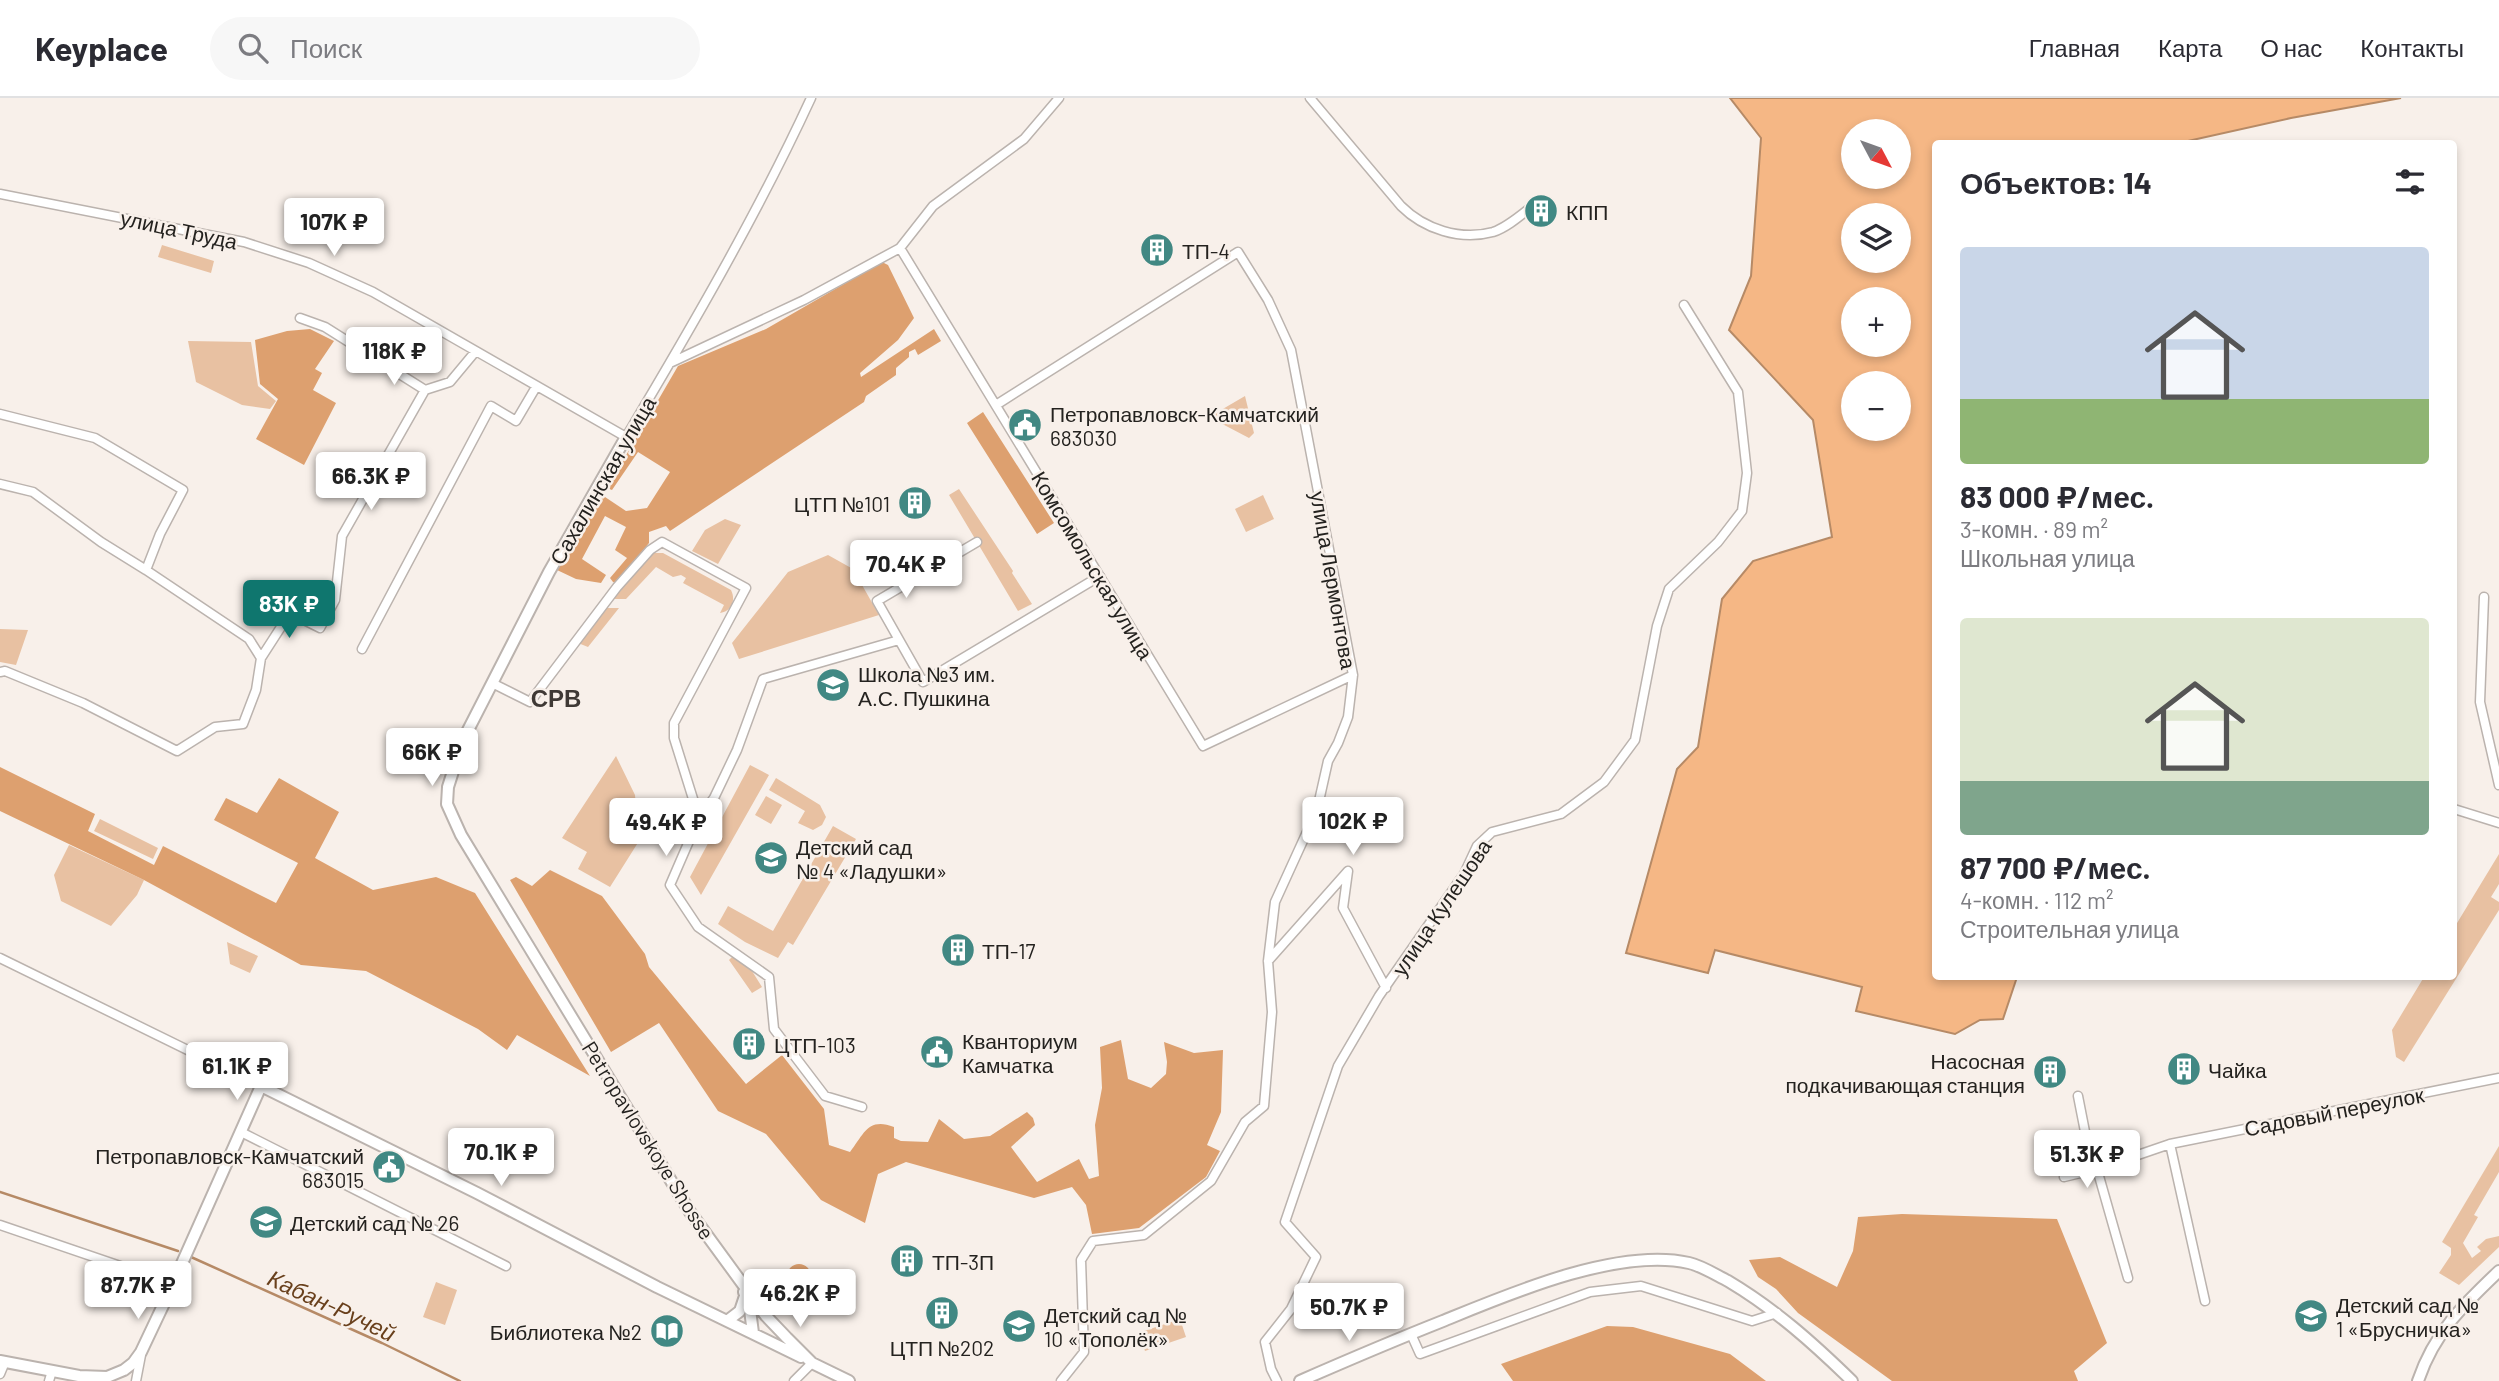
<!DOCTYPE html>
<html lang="ru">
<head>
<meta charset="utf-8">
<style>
  :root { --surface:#fff; --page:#f7f7f7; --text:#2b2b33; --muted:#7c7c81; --line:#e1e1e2; --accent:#0f766e }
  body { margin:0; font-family:Barlow,sans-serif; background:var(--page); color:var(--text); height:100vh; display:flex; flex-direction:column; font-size:26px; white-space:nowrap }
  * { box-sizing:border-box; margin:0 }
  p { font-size:23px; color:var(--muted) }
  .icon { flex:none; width:38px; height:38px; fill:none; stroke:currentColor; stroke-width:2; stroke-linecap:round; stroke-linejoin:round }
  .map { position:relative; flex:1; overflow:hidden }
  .details { position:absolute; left:1932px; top:42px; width:525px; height:840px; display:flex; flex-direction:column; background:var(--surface); border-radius:7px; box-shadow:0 4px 10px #0003 }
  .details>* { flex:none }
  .needle { width:46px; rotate:131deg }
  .tools { position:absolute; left:1841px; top:21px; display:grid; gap:14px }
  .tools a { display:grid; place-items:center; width:70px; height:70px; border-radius:50%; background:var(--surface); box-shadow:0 4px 10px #0003; font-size:35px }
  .price { position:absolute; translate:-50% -60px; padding:0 16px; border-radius:7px; background:#fff; color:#222; font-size:23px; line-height:46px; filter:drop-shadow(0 2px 4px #0008) }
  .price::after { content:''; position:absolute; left:50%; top:42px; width:21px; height:16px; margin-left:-10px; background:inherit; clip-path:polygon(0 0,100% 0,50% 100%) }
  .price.current { background:var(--accent); color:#fff }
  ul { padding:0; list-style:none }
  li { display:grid; align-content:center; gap:14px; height:371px; padding:0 28px }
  li span { display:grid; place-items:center; height:217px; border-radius:7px; color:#555 }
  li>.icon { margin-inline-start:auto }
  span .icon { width:126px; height:126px; fill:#fffc; stroke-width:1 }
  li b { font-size:30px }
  h2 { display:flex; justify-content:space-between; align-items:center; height:84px; padding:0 28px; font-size:30px }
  header { display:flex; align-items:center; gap:42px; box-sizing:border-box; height:98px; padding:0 35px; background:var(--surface); border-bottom:2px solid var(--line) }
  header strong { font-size:33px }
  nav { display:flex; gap:38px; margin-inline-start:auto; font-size:24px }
  .search { width:490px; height:63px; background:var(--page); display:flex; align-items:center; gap:18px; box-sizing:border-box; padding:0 24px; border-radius:38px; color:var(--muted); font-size:26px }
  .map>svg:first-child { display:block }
  .green { fill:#e8c1a2 }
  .forest { fill:#dda06f }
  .water { fill:#f5b785; stroke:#b68a66; stroke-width:2; fill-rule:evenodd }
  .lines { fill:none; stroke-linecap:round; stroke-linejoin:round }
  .stream { stroke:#b68a66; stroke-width:2.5 }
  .street-casing { stroke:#bbb3ae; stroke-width:11 }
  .secondary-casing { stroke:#bbb3ae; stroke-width:14 }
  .street { stroke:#fff; stroke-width:8 }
  .secondary { stroke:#fff; stroke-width:10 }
  .labels { text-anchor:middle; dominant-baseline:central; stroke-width:5; stroke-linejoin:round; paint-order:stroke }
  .poi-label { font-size:21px; fill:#24221f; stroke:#f8f0ea; text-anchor:start }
  .street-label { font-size:21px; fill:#24221f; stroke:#f8f0ea }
  .water-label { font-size:23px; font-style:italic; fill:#69401c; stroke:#f8f0ea }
  .quarter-label { font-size:24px; font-weight:bold; fill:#3f3935; stroke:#f8f0ea }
</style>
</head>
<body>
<header>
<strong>Keyplace</strong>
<div class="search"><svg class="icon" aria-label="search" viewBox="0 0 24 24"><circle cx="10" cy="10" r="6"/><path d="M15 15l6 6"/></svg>Поиск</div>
<nav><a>Главная</a><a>Карта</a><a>О нас</a><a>Контакты</a></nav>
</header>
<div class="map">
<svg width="2499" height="1283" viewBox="0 0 2499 1283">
  <rect width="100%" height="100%" fill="#f8f0ea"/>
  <path class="green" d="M162 147 214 163 211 175 158 159Z
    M188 243 251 244 258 288 276 303 270 311 242 307 196 284Z
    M1245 298 1254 335 1249 340 1209 319Z
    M959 391 1013 473 1012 475 1032 506 1018 513 949 397Z
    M1263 397 1274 421 1246 434 1235 411Z
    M725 421 741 427 718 466 692 453 705 432Z
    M653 455H663L731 492C736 502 732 513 720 515L724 507 683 485 686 480 681 477 673 479 656 469 626 501H612Z
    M828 457 853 471 879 517 739 561 732 545 788 474Z
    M606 510H619L588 549 578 545Z
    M0 531 28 532 16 567 0 564Z
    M616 658 635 697 639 743 610 789 578 771 587 754 562 740Z
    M750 667 769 677 701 797 690 779Z
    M776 680 820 707 826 719 822 727 813 732 798 725 805 713 769 692Z
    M766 698 782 707 771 726 755 717Z
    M100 721 158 750 153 761 94 733Z
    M833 728 856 741 793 847 788 844 778 860 745 844 718 826 728 808 773 833Z
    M69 747 144 782 137 797 111 828 61 803 54 777Z
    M2499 756V786L2491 799 2499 804V812L2404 964 2396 959 2392 932 2424 879 2454 878V830Z
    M227 844 258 858 250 875 230 866Z
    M733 858 752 873 762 889 752 895 729 862Z
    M2499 1048V1074L2474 1117 2478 1119 2463 1145 2472 1160 2481 1153 2477 1149 2486 1141 2499 1138V1149L2459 1187 2439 1175 2451 1157V1150L2442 1144Z
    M436 1184 457 1192 445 1227 423 1219Z
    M1180 1221 1186 1239 1145 1253 1138 1235Z"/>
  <path class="forest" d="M882 164 888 167 914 220 898 242 860 275 861 279 934 231 941 243 918 257 915 251 909 254V259L896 270V277L866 298 864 304 670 433 666 428 649 434V445L617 485 613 484 610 480 627 460 615 452 626 429 605 418 582 461 606 477 601 485 576 481 557 472 599 395 626 413 647 410 670 374 638 354 612 392 607 390 678 268 766 231Z
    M310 231 334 243 315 271 322 275 313 292 336 305 304 367 256 341 278 301 260 286 255 242 287 233Z
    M983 314 1054 425 1037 436 967 325Z
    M0 669 95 716 88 733 154 767 163 748 276 805 298 765 214 722 226 700 257 715 279 680 339 714 315 760 373 792 436 779 475 795 590 978 517 937 507 952 478 931 366 873 301 867 144 782 0 713Z
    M550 772 602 798 645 856 649 869 746 986 782 957 824 1011 829 1047 850 1054C864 1036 868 1019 894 1029V1040L901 1043 928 1044 939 1021 964 1041 990 1038 1027 1014 1033 1020 1035 1027 1011 1049 1037 1084 1079 1061 1089 1081 1099 1078 1095 1027 1102 990 1100 949 1121 942 1128 981 1151 990 1166 976 1167 964 1164 944 1194 955 1223 952 1221 1014 1207 1047 1220 1053 1206 1079 1139 1130 1092 1136 1086 1107 1072 1089 1034 1100 906 1064 878 1076 865 1125 821 1102 766 1036 718 1013 659 925 611 954 510 782 516 779 532 788Z
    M1902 1116 2057 1121 2107 1245 2074 1273 2078 1283H1892L1798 1215 1776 1191 1758 1179 1749 1162 1780 1159 1837 1189 1853 1153 1858 1119Z
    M787 1178a12 12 0 1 1 24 0a12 12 0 1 1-24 0Z
    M812 1191a9 9 0 1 1 18 0a9 9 0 1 1-18 0Z
    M1607 1228 1633 1229 1730 1256 1766 1283H1513L1501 1266Z"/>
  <path class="water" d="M1730 0H2401L2291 20 2179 45 1936 46V878L2017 879 2003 921 1980 922 1955 936 1856 913 1862 889 1715 852 1708 875 1626 855 1677 671 1698 649 1722 501 1753 463 1832 439 1813 322 1729 232 1751 178 1761 40ZM1853 33H1899V79H1853ZM1853 117H1899V163H1853ZM1853 201H1899V247H1853ZM1853 285H1899V331H1853Z"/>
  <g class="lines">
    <path class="stream" d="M0 1094 178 1153
      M191 1159 382 1245 460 1283"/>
    <g class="street-casing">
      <path id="street" d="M1310 0 1401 108C1424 131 1460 143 1493 134 1508 129 1522 116 1535 106
        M0 96 244 144 309 165 373 194 626 339C691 230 758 115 811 0
        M900 150 1203 648 1353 577
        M300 220 325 229 425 292 450 284 475 254
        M670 265 804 202 900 150 933 108 1024 41 1059 0
        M996 307 1238 154 1268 202 1291 252 1353 577 1348 619 1338 645 1328 663 1317 712 1275 804 1268 863 1272 914 1264 1008 1245 1024 1211 1083 1144 1137 1093 1143 1081 1162 1084 1254 1061 1283
        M0 316 95 340 183 392 160 436 146 472 249 541 261 560 256 592 243 626 215 629 177 653 83 605 5 573 0 574
        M0 386 33 394 101 444 146 472
        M977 444 877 503 923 584 1100 478
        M2484 499 2480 604 2499 687
        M362 551 491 308 516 323 536 289
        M261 560 290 515 320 530 335 502 342 438 425 292
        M492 585 530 604 617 489 650 452 662 444 746 490 674 625V640L699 720
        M2454 711 2499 725
        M0 860 261 988
        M1268 863 1348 773 1343 810 1386 890
        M2078 998 2088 1049 2097 1071 2128 1180
        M862 1009 825 998 774 931 769 879 698 829 670 787 699 720 714 700 737 652 763 581 899 542
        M241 1034 506 1168
        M2170 1046 2205 1203
        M2064 1079 2097 1071 2170 1046 2499 980
        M0 1127 173 1186
        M1411 1236 1420 1256 1590 1194 1641 1188 1752 1223 1777 1215
        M0 1276 5 1264
        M49 1283 52 1273
        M136 1283 141 1257
        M794 1283 812 1265
        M1277 1283 1271 1271 1265 1244 1291 1211 1316 1159 1285 1124 1338 968 1379 898 1464 776 1477 748 1492 734 1561 716 1604 684 1635 642 1657 528 1669 491 1718 444 1742 413 1747 375 1738 294 1684 207"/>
    </g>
    <g class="secondary-casing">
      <path id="secondary" d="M626 339 549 474 463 642 448 689 447 706 461 737 690 1114 766 1218 787 1240 812 1265 849 1283
        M744 1194 750 1212 753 1235
        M727 1223 740 1213 745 1198
        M0 1263 79 1278 107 1279 124 1272 133 1265 141 1254 167 1199 261 988 477 1095 657 1189 801 1259
        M1300 1283C1348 1262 1395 1242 1443 1223 1509 1196 1618 1149 1689 1165 1702 1168 1716 1177 1728 1183 1775 1211 1813 1245 1852 1283
        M2418 1283C2434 1235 2463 1207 2499 1173"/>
    </g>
    <use href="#street" class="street"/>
    <use href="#secondary" class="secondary"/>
  </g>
  <defs>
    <g id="building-disc" transform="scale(1.75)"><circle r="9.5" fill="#418883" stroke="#f8f0ea"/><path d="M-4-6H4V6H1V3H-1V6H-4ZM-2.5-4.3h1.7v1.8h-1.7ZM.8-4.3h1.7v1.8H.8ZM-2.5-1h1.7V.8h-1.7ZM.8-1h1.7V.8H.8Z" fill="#fff"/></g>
    <g id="civic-disc" transform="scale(1.75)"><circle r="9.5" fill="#418883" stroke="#f8f0ea"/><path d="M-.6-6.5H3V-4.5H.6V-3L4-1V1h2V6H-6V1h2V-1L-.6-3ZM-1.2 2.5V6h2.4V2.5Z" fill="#fff"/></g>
    <g id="school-disc" transform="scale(1.75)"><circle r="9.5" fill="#418883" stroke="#f8f0ea"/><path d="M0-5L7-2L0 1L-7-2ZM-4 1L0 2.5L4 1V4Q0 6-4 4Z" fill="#fff"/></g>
    <g id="library-disc" transform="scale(1.75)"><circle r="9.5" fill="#418883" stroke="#f8f0ea"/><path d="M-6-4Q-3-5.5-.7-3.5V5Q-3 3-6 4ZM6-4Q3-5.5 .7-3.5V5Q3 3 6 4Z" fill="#fff"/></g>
  </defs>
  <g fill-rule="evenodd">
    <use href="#building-disc" x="1541" y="113"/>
    <use href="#building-disc" x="1157" y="152"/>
    <use href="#civic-disc" x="1025" y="327"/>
    <use href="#building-disc" x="915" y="405"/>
    <use href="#school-disc" x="833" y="587"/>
    <use href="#school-disc" x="771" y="760"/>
    <use href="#building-disc" x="958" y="852"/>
    <use href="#building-disc" x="749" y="946"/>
    <use href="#civic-disc" x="937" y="954"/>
    <use href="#building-disc" x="2184" y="971"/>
    <use href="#building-disc" x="2050" y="974"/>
    <use href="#civic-disc" x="389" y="1069"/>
    <use href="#school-disc" x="266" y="1124"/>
    <use href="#building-disc" x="907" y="1163"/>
    <use href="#building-disc" x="942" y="1215"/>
    <use href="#school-disc" x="2311" y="1218"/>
    <use href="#school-disc" x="1019" y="1228"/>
    <use href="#library-disc" x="667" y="1233"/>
  </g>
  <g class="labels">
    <g class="poi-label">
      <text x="1566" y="113">КПП</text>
      <text x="1182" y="152">ТП-4</text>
      <text x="1050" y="315">Петропавловск-Камчатский<tspan x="1050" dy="24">683030</tspan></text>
      <text x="890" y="405" text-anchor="end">ЦТП №101</text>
      <text x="858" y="575">Школа №3 им.<tspan x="858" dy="24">А.С. Пушкина</tspan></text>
      <text x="796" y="748">Детский сад<tspan x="796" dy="24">№ 4 «Ладушки»</tspan></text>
      <text x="982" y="852">ТП-17</text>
      <text x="962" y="942">Кванториум<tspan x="962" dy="24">Камчатка</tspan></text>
      <text x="774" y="946">ЦТП-103</text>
      <text x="2025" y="962" text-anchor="end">Насосная<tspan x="2025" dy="24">подкачивающая станция</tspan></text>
      <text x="2208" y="971">Чайка</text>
      <text x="364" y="1057" text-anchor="end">Петропавловск-Камчатский<tspan x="364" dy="24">683015</tspan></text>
      <text x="290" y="1124">Детский сад № 26</text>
      <text x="932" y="1163">ТП-3П</text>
      <text x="2336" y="1206">Детский сад №<tspan x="2336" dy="24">1 «Брусничка»</tspan></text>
      <text x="1044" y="1216">Детский сад №<tspan x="1044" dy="24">10 «Тополёк»</tspan></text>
      <text x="642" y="1233" text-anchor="end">Библиотека №2</text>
      <text x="942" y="1249" text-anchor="middle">ЦТП №202</text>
    </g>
    <g class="street-label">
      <text transform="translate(179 131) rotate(12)">улица Труда</text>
      <text transform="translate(602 382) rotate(-60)">Сахалинская улица</text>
      <text transform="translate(1093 467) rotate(59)">Комсомольская улица</text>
      <text transform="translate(1334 482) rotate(80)">улица Лермонтова</text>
      <text transform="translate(1441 809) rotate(-56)">улица Кулешова</text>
      <text transform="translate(2334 1013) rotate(-11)">Садовый переулок</text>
      <text transform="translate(649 1042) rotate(58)">Petropavlovskoye Shosse</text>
    </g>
    <g class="water-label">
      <text transform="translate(332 1207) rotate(25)">Кабан-Ручей</text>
    </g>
    <g class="quarter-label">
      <text x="556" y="599">СРВ</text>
    </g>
  </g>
</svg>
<div class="tools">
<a><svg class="needle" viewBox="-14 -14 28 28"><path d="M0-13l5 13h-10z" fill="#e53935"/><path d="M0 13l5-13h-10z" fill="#7c7c81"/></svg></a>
<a><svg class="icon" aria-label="layers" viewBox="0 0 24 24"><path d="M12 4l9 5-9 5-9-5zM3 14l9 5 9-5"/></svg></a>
<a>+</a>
<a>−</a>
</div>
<b class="price" style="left:334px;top:160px">107K ₽</b>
<b class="price" style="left:394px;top:289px">118K ₽</b>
<b class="price" style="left:371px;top:414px">66.3K ₽</b>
<b class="price" style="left:906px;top:502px">70.4K ₽</b>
<b class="price current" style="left:289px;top:542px">83K ₽</b>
<b class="price" style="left:432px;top:690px">66K ₽</b>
<b class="price" style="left:1353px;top:759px">102K ₽</b>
<b class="price" style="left:666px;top:760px">49.4K ₽</b>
<b class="price" style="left:237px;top:1004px">61.1K ₽</b>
<b class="price" style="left:501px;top:1090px">70.1K ₽</b>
<b class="price" style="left:2087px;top:1092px">51.3K ₽</b>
<b class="price" style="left:138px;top:1223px">87.7K ₽</b>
<b class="price" style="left:800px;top:1231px">46.2K ₽</b>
<b class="price" style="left:1349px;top:1245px">50.7K ₽</b>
<section class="details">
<h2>Объектов: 14<svg class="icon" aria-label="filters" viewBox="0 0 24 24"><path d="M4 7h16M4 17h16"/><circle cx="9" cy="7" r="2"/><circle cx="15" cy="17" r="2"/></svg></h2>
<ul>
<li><span style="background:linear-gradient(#c9d6e8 70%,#8fb573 0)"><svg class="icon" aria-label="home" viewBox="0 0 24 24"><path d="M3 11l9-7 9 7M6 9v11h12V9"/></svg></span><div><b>83 000 ₽/мес.</b><p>3-комн. · 89 m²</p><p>Школьная улица</p></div></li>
<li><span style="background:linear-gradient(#dfe7d0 75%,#7fa58c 0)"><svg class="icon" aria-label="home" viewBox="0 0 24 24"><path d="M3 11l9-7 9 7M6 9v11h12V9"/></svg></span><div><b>87 700 ₽/мес.</b><p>4-комн. · 112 m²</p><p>Строительная улица</p></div></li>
</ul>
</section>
</div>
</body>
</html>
